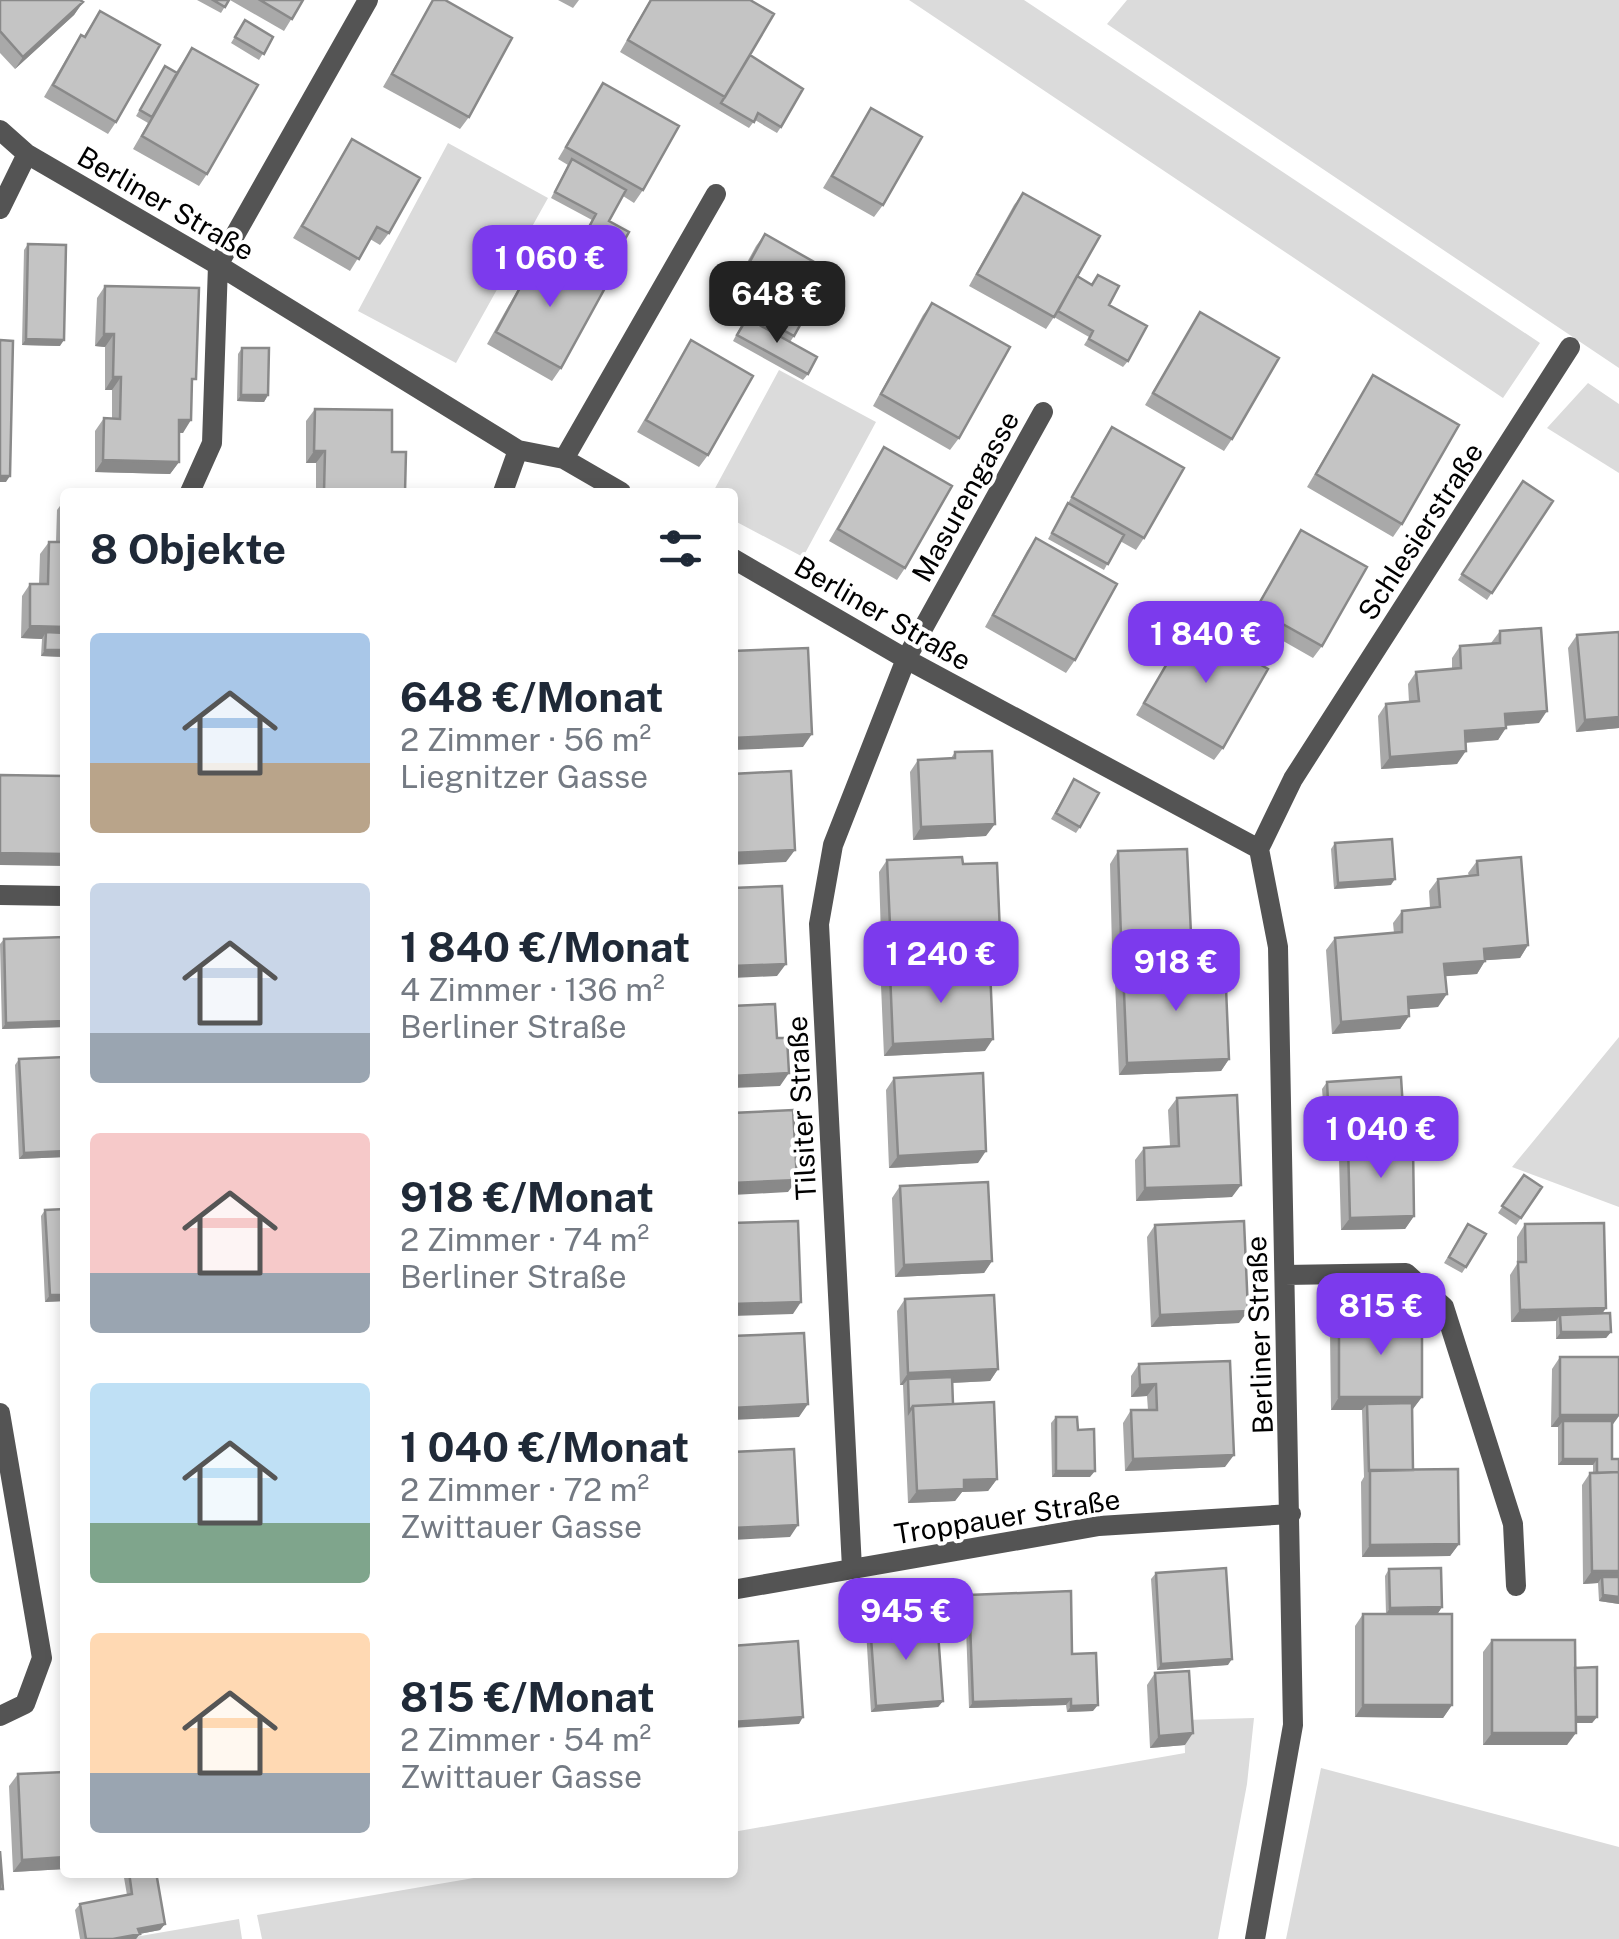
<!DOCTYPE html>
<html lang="de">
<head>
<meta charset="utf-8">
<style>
  :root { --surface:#fff; --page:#f2f2f3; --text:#1f2937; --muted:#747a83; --accent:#7c3aed }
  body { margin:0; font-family:"Public Sans",sans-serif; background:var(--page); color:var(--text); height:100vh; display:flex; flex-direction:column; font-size:38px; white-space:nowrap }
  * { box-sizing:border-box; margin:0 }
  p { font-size:32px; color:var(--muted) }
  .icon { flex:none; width:55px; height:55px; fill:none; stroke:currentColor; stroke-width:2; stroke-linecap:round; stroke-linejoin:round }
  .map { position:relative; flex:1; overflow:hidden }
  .panel { position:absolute; left:60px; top:488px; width:678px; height:1390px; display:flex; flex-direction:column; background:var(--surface); border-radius:10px; box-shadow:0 5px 15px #0003 }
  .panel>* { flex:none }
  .price { position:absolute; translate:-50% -85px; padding:0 22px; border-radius:20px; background:var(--accent); color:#fff; font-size:32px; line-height:65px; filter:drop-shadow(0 2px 5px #0008) }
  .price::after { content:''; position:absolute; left:50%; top:60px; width:30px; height:22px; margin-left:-15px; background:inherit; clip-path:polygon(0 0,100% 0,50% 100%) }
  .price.selected { background:#222; color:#fff }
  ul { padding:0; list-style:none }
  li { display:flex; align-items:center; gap:30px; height:250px; padding:0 30px }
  li span { display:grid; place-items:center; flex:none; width:280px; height:200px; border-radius:10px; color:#555 }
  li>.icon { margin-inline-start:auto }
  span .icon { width:120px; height:120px; fill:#fffc; stroke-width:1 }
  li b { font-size:42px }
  h2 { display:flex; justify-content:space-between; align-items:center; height:120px; padding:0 30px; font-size:42px }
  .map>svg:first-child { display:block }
  .green { fill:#dbdbdb }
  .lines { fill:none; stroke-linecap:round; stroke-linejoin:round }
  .street { stroke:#545454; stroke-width:20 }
  .wall { fill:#a9a9a9 }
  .shaded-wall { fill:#898989 }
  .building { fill:#c4c4c4; stroke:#898989; stroke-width:2.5 }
  .labels { text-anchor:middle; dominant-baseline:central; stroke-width:8; stroke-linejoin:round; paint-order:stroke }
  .street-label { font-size:28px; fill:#000; stroke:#fff }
</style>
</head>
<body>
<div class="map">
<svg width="1619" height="1939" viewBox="0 0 1619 1939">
  <rect width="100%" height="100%" fill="#fff"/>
  <path class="green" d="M909 0H1024L1540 343 1503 398Z
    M1127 0H1619V368L1107 24Z
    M448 143 548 198 456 363 358 311Z
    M779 370 876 422 803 557 733 520 732 492H713Z
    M1588 383 1619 404V473L1547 428Z
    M1619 1037V1207L1512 1167Z
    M1254 1718 1247 1784 1218 1939H262L257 1915 503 1873 732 1872 733 1832 1185 1753 1184 1720Z
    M1321 1768 1619 1847V1939H1286Z
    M239 1919 242 1939H123Z"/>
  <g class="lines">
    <path class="street" d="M0 130 27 154 218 265 518 450 564 459 621 492
      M0 209 27 154
      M564 459 716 194
      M190 492 212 443 218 265 368 0
      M503 492 518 450
      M732 558 906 659 1259 849 1278 947 1293 1725 1255 1939
      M1259 849 1293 779 1570 347
      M0 895 65 896
      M1285 1275 1406 1273 1444 1307 1513 1524 1516 1586
      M0 1413 42 1658 25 1704 0 1716
      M852 1568 819 924 833 845 906 659 1043 412
      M732 1590 1099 1526 1291 1514"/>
  </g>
  <path class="wall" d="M0 0 83 2 74 15 15 69 0 53Z
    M197 0H229L221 13Z
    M230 0H303L284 31Z
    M433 0 469 117 460 129 383 87Z
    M558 0H579L573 8Z
    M650 0H750V55L781 127 777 133 755 120 749 128 620 52Z
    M100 11 116 122 108 134 44 97 73 47 81 35 84 36Z
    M245 20 273 37 259 60 231 43Z
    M192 48 207 174 199 186 133 149 148 123 136 116 161 72H176Z
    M603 83 643 190 634 203 623 196 609 221V267L605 274 573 255 592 220 551 198 568 165 558 159Z
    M871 108 883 205 874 217 823 188Z
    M352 139 389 233 380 245 370 239 350 271 293 238Z
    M1023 193 1077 276 1109 305 1128 361 1123 367 1084 345 1089 337 1054 317 1046 329 969 286 1014 205Z
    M765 234 794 336 790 342 808 374 803 380 733 341 742 324 720 312 756 246Z
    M28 244 60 346 22 345 24 250Z
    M540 251 561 368 552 381 487 344 532 264Z
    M105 286 192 385 183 433H179V462L170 474 95 472V431L104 418 112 419V390H105V347L95 346 97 298Z
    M932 303 959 438 950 450 873 406 923 315Z
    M1200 312 1232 439 1224 451 1145 405Z
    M691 340 708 455 699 467 637 432Z
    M242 348 268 395 264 402 237 401 238 354Z
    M1373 375 1402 524 1393 537 1307 487Z
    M315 409 392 452 405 492H316V463H306V421Z
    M1112 427 1144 538 1136 550 1120 541 1104 570 1048 539 1104 439Z
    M884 447 905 568 897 580 829 541Z
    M1523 481 1553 501 1487 600 1458 580Z
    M65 499V657L41 656 42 639 21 638 22 596 30 584H39L40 554 49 542H56L57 510Z
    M1301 530 1322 646 1313 658 1248 621Z
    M1036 538 1075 660 1066 673 985 627 1027 551Z
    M1190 624 1223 748 1214 760 1136 715Z
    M1500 631 1539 723 1506 726 1498 740 1466 743 1457 764 1381 769 1378 716 1386 704 1409 702 1408 684 1416 672 1452 669V658L1460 646 1491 643Z
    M1577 635 1619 728 1576 732 1568 648Z
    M955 752 986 836 913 840 910 772 918 760 951 758Z
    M1074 779 1080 827 1076 833 1051 819Z
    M1335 843 1391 885 1334 889 1331 849Z
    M1118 851 1182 947 1112 949 1110 864Z
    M887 860 963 864 991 945 923 948 922 936 881 937 879 872Z
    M1477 861 1528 945 1520 958 1485 960 1477 974 1445 976 1438 1007 1408 1009 1409 1016 1400 1029 1332 1034 1326 950 1335 938 1394 933 1393 923 1402 911 1430 908 1429 891 1438 879 1469 876 1468 873Z
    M65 937V1027L2 1029 0 944 4 939Z
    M1123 969 1229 1059 1221 1071 1119 1075 1115 981Z
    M890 972 985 1051 884 1056 881 985Z
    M19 1059 65 1157 19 1159 15 1065Z
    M894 1078 978 1163 889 1168 886 1090Z
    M1327 1082 1405 1141 1401 1145 1414 1216 1405 1229 1341 1230 1339 1159 1349 1146V1124L1325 1126 1322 1089Z
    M1177 1098 1232 1197 1136 1201 1135 1160 1144 1148 1170 1146 1168 1110Z
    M1524 1175 1542 1187 1516 1225 1498 1213Z
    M900 1186 992 1261 984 1273 895 1277 892 1198Z
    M45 1210 65 1301 45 1302 41 1216Z
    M1525 1224 1606 1308 1602 1314 1611 1332 1606 1338 1556 1339V1321L1511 1322 1510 1275 1517 1264V1237Z
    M1155 1225 1239 1323 1151 1327 1147 1237Z
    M1464 1230 1466 1267 1462 1273 1444 1263Z
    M905 1299 998 1369 990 1381 952 1383 953 1404 997 1479 988 1491 962 1492 955 1501 908 1503 903 1385H900L897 1311Z
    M1339 1320 1422 1397 1412 1409 1413 1470 1459 1544 1450 1556 1362 1557 1361 1482 1364 1477 1362 1410H1331L1330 1332Z
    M1560 1357 1612 1426V1459H1619V1604L1599 1601 1598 1583 1583 1584 1582 1485 1590 1473H1593V1465H1558V1427H1551L1552 1369Z
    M1139 1364 1225 1467 1125 1471 1123 1423 1131 1410H1148L1147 1396 1131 1397V1376Z
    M1056 1417 1078 1430 1090 1477H1052L1051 1423Z
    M1389 1569 1442 1607 1438 1613 1452 1705 1443 1718 1355 1717V1626L1363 1614H1386L1385 1576Z
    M1156 1573 1228 1665 1157 1670 1151 1579Z
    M969 1595 1072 1654 1093 1711 1067 1712 1066 1705 969 1708 965 1601Z
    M870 1624 943 1701 938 1707 871 1712 866 1630Z
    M1492 1640 1575 1668 1597 1717 1592 1723H1576L1567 1745H1483V1652Z
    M1155 1673 1185 1745 1150 1748 1147 1685Z
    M65 1764V1869L13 1872 9 1786 18 1774 59 1772Z
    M123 1872H156L165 1924 160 1930 139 1934 136 1939H80L75 1910 80 1904 127 1895Z"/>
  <path class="shaded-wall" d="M83 2 74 15 15 69 23 57Z
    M104 334H114L105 347 95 346Z
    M26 339 64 340 60 346 22 345Z
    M113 377H121L112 390H105Z
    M241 395H268L264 402 237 401Z
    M179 420H191L183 433 171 432Z
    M314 451H325L316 463H306Z
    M103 460 179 462 170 474 95 472Z
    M0 476H10L6 482H0Z
    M30 626 65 627V640L46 632 42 639 21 638Z
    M45 650H65V657L41 656Z
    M1547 711 1539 723 1497 726 1505 714Z
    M1619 717V728L1576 732 1585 720Z
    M1506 728 1498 740 1456 743 1465 731Z
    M812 734 803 747 732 750V738Z
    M1466 751 1457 764 1381 769 1390 757Z
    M995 824 986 836 913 840 921 827Z
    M795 850 786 862 732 865V853Z
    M0 853 65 854V866L0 865Z
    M1395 879 1391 885 1334 889 1338 883Z
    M931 923 922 936 881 937 890 925Z
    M1000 933 991 945 923 948 932 936Z
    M1191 934 1182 947 1112 949 1121 937Z
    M1528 945 1520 958 1475 961 1484 949Z
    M1485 961 1477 974 1435 977 1444 964Z
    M786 964 777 976 732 978V966Z
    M1447 994 1438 1007 1399 1010 1408 997Z
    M1409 1016 1400 1029 1332 1034 1341 1022Z
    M65 1021V1027L2 1029 6 1023Z
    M993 1039 985 1051 884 1056 893 1044Z
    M1229 1059 1221 1071 1119 1075 1127 1063Z
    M789 1073 780 1086 732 1088V1076Z
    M1353 1118 1349 1124 1325 1126 1329 1120Z
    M1405 1141 1400 1147 1349 1148 1353 1142Z
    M65 1151V1157L19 1159 24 1153Z
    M986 1151 978 1163 889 1168 898 1156Z
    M797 1180 788 1192 732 1195V1183Z
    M1241 1185 1232 1197 1136 1201 1145 1188Z
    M1414 1216 1405 1229 1341 1230 1350 1218Z
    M992 1261 984 1273 895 1277 904 1265Z
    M50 1295H65V1301L45 1302Z
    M801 1302 793 1314 732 1316V1304Z
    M1606 1308 1597 1320 1560 1315 1556 1321 1511 1322 1520 1310Z
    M1248 1311 1239 1323 1151 1327 1160 1315Z
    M1561 1332H1611L1606 1338 1556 1339Z
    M998 1369 990 1381 908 1385V1379L903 1385H900L908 1373Z
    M1156 1384 1147 1396 1131 1397 1140 1385Z
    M1339 1397H1422L1413 1409H1367V1404L1362 1410H1331Z
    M808 1404 799 1417 732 1420V1408Z
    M1560 1415H1619V1416L1611 1427 1563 1421 1558 1427H1551Z
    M1234 1455 1225 1467 1125 1471 1133 1459Z
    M1563 1459H1597L1593 1465H1558Z
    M1056 1471H1095L1090 1477H1052Z
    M997 1479 988 1491 962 1492 955 1501 908 1503 917 1491 964 1480Z
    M798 1525 790 1537 732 1540V1528Z
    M1459 1544 1450 1556 1362 1557 1370 1545Z
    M1592 1571H1619V1583L1602 1577 1598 1583 1583 1584Z
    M1603 1595 1619 1597V1604L1599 1601Z
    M1442 1607 1438 1613 1386 1614 1390 1608Z
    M1232 1659 1228 1665 1157 1670 1161 1664Z
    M1071 1699 1066 1705 969 1708 973 1702Z
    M943 1701 938 1707 871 1712 876 1706Z
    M1098 1705 1093 1711 1067 1712 1071 1706Z
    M1363 1705H1452L1443 1718 1355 1717Z
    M803 1717 799 1724 732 1728V1722Z
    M1571 1717H1597L1592 1723H1567Z
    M1193 1733 1185 1745 1150 1748 1159 1736Z
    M1492 1733H1576L1567 1745H1483Z
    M65 1857V1869L13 1872 22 1860Z
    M165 1924 160 1930 134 1935 138 1929Z
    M140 1934 136 1939H113Z"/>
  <path class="building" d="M0 0H80L83 2 23 57 0 31Z
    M213 0H229L225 7Z
    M260 0H303L292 19Z
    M433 0H445L512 38 469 117 392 74Z
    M651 0H750L774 14 725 97 628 40Z
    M100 11 160 45 116 122 53 85 81 35 85 37Z
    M245 20 273 37 264 54 235 37Z
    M192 48 258 85 207 174 142 136Z
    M750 55 803 89 781 127 758 113 754 122 721 103Z
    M165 66 177 73 152 117 140 110Z
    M603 83 679 126 643 190 566 147Z
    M871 108 922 137 883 205 832 176Z
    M352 139 420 178 389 233 377 227 359 259 302 226Z
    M572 159 626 190 609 221 629 232 609 267 577 249 596 214 555 192Z
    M1023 193 1100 236 1054 317 977 274Z
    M765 234 830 271 794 336 729 300Z
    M28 244 66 245 64 340 26 339Z
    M540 251 605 288 561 368 496 332Z
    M1098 275 1119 286 1109 305 1147 326 1128 361 1089 339 1093 331 1058 311 1077 276 1092 285Z
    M105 286 199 288 196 379H192L191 420H179V462L103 460 104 418 120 419 121 377H113L114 334H104Z
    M932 303 1010 347 959 438 881 394Z
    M1200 312 1279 358 1232 439 1153 393Z
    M747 318 817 357 808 374 737 335Z
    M0 340 13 341 10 476H0Z
    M691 340 753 376 708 455 646 420Z
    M242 348H269L268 395H241Z
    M1373 375 1459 425 1402 524 1316 474Z
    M315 409 392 410V452H406L405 492H324L325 451H314Z
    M1112 427 1184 468 1144 538 1072 497Z
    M884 447 952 486 905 568 838 529Z
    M1523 481 1553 501 1492 593 1462 574Z
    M1068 503 1124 535 1108 564 1052 533Z
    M65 512V627L30 626V584H48L49 542H64Z
    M1301 530 1367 567 1322 646 1256 609Z
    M1036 538 1117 584 1075 660 993 615Z
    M1190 624 1268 669 1223 748 1144 703Z
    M1541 628 1547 711 1505 714 1506 728 1465 731 1466 751 1390 757 1386 704 1419 701 1416 672 1461 668 1460 646 1500 643V631Z
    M46 632 65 633V650H45Z
    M1619 632V717L1585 720 1577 635Z
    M808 648 812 734 732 738V651Z
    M992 751 995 824 921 827 918 760 955 758V752Z
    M791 771 795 850 732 853V774Z
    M0 775 65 776V854L0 853Z
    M1074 779 1099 793 1080 827 1056 813Z
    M1392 839 1395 879 1338 883 1335 843Z
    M1187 849 1191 934 1121 937 1118 851Z
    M962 857 963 864 997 863 1000 933 932 936 931 923 890 925 887 860Z
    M1521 857 1528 945 1484 949 1485 961 1444 964 1447 994 1408 997 1409 1016 1341 1022 1335 938 1402 932V911L1440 907 1438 879 1478 875 1477 861Z
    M782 886 786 964 732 966V888Z
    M65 937V1021L6 1023 4 939Z
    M1225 964 1229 1059 1127 1063 1123 969Z
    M990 968 993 1039 893 1044 890 972Z
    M775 1004 777 1038H787L789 1073 732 1076V1006Z
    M65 1057V1151L24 1153 19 1059Z
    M983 1073 986 1151 898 1156 894 1078Z
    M1401 1077 1405 1141 1353 1142V1118L1329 1120 1327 1082Z
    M1237 1095 1241 1185 1145 1188 1144 1148 1179 1146 1177 1098Z
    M793 1110 797 1180 732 1183V1113Z
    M1413 1145 1414 1216 1350 1218 1348 1146Z
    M1524 1175 1542 1187 1521 1218 1502 1206Z
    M988 1182 992 1261 904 1265 900 1186Z
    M65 1209V1295H50L45 1210Z
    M798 1221 801 1302 732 1304V1223Z
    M1244 1221 1248 1311 1160 1315 1155 1225Z
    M1604 1223 1606 1308 1520 1310 1518 1262H1526L1525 1224Z
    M1468 1224 1486 1234 1466 1267 1449 1257Z
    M994 1295 998 1369 908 1373 905 1299Z
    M1610 1313 1611 1332H1561L1560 1315Z
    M1422 1319V1397H1339V1320Z
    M804 1333 808 1404 732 1408V1336Z
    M1560 1357H1619V1415H1560Z
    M1230 1361 1234 1455 1133 1459 1131 1410H1157L1156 1384 1140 1385 1139 1364Z
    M952 1377 953 1404 913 1406 909 1412 908 1379Z
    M994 1402 997 1479 964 1480V1489L917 1491 913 1406Z
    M1412 1403 1413 1470 1369 1471 1367 1404Z
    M1056 1417H1077L1078 1430 1094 1429 1095 1471H1056Z
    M1563 1421H1612V1459H1619V1472L1597 1473V1459H1563Z
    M794 1449 798 1525 732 1528V1452Z
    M1458 1469 1459 1544 1370 1545V1470Z
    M1619 1472V1571H1592L1590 1473Z
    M1226 1568 1232 1659 1161 1664 1156 1573Z
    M1441 1568 1442 1607 1390 1608 1389 1569Z
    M1602 1577H1619V1597L1603 1595Z
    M1071 1591 1072 1654 1096 1653 1098 1705 1071 1706V1699L973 1702 969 1595Z
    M1363 1614H1452V1705H1363Z
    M937 1619 943 1701 876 1706 870 1624Z
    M1492 1640H1575L1576 1733H1492Z
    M798 1641 803 1717 732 1722V1646Z
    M1597 1667V1717H1576L1575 1668Z
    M1189 1671 1193 1733 1159 1736 1155 1673Z
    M65 1772V1857L22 1860 18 1774Z
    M0 1851 3 1889H0Z
    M129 1872H156L165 1924 138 1929 140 1934 113 1939H86L80 1904 132 1894Z"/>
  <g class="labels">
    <g class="street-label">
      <text transform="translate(166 203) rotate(30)">Berliner Straße</text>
      <text transform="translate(965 496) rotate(-61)">Masurengasse</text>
      <text transform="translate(1420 531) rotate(-57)">Schlesierstraße</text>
      <text transform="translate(883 613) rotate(30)">Berliner Straße</text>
      <text transform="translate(801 1108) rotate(-93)">Tilsiter Straße</text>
      <text transform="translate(1259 1335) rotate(-92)">Berliner Straße</text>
      <text transform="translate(1007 1516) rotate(-9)">Troppauer Straße</text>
    </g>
  </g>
</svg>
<b class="price" style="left:550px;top:310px">1 060 €</b>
<b class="price selected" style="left:777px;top:346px">648 €</b>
<b class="price" style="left:1206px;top:686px">1 840 €</b>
<b class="price" style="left:941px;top:1006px">1 240 €</b>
<b class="price" style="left:1176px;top:1014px">918 €</b>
<b class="price" style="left:1381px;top:1181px">1 040 €</b>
<b class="price" style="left:1381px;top:1358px">815 €</b>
<b class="price" style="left:906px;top:1663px">945 €</b>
<section class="panel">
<h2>8 Objekte<svg class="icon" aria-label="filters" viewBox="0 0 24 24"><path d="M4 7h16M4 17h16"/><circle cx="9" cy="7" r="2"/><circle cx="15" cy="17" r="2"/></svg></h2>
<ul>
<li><span style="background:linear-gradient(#a9c7e8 65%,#b9a48a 0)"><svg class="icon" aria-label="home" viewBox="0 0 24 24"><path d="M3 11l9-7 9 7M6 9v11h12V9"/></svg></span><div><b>648 €/Monat</b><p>2 Zimmer · 56 m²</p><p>Liegnitzer Gasse</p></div></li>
<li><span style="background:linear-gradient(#c9d6e8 75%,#9aa5b1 0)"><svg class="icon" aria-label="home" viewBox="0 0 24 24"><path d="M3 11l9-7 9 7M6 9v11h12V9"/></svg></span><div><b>1 840 €/Monat</b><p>4 Zimmer · 136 m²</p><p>Berliner Straße</p></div></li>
<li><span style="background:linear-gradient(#f6c9c9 70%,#9aa5b1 0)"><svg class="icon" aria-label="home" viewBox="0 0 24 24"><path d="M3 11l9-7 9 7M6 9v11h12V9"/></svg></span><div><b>918 €/Monat</b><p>2 Zimmer · 74 m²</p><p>Berliner Straße</p></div></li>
<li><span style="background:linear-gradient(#bfe0f5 70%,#7fa58c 0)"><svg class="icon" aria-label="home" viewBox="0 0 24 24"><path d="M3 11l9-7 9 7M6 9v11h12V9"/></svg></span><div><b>1 040 €/Monat</b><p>2 Zimmer · 72 m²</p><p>Zwittauer Gasse</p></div></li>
<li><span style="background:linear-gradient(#ffd9b3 70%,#9aa5b1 0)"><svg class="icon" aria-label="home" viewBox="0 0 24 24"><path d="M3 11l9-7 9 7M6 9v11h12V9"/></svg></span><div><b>815 €/Monat</b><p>2 Zimmer · 54 m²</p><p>Zwittauer Gasse</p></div></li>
</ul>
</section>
</div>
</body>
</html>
